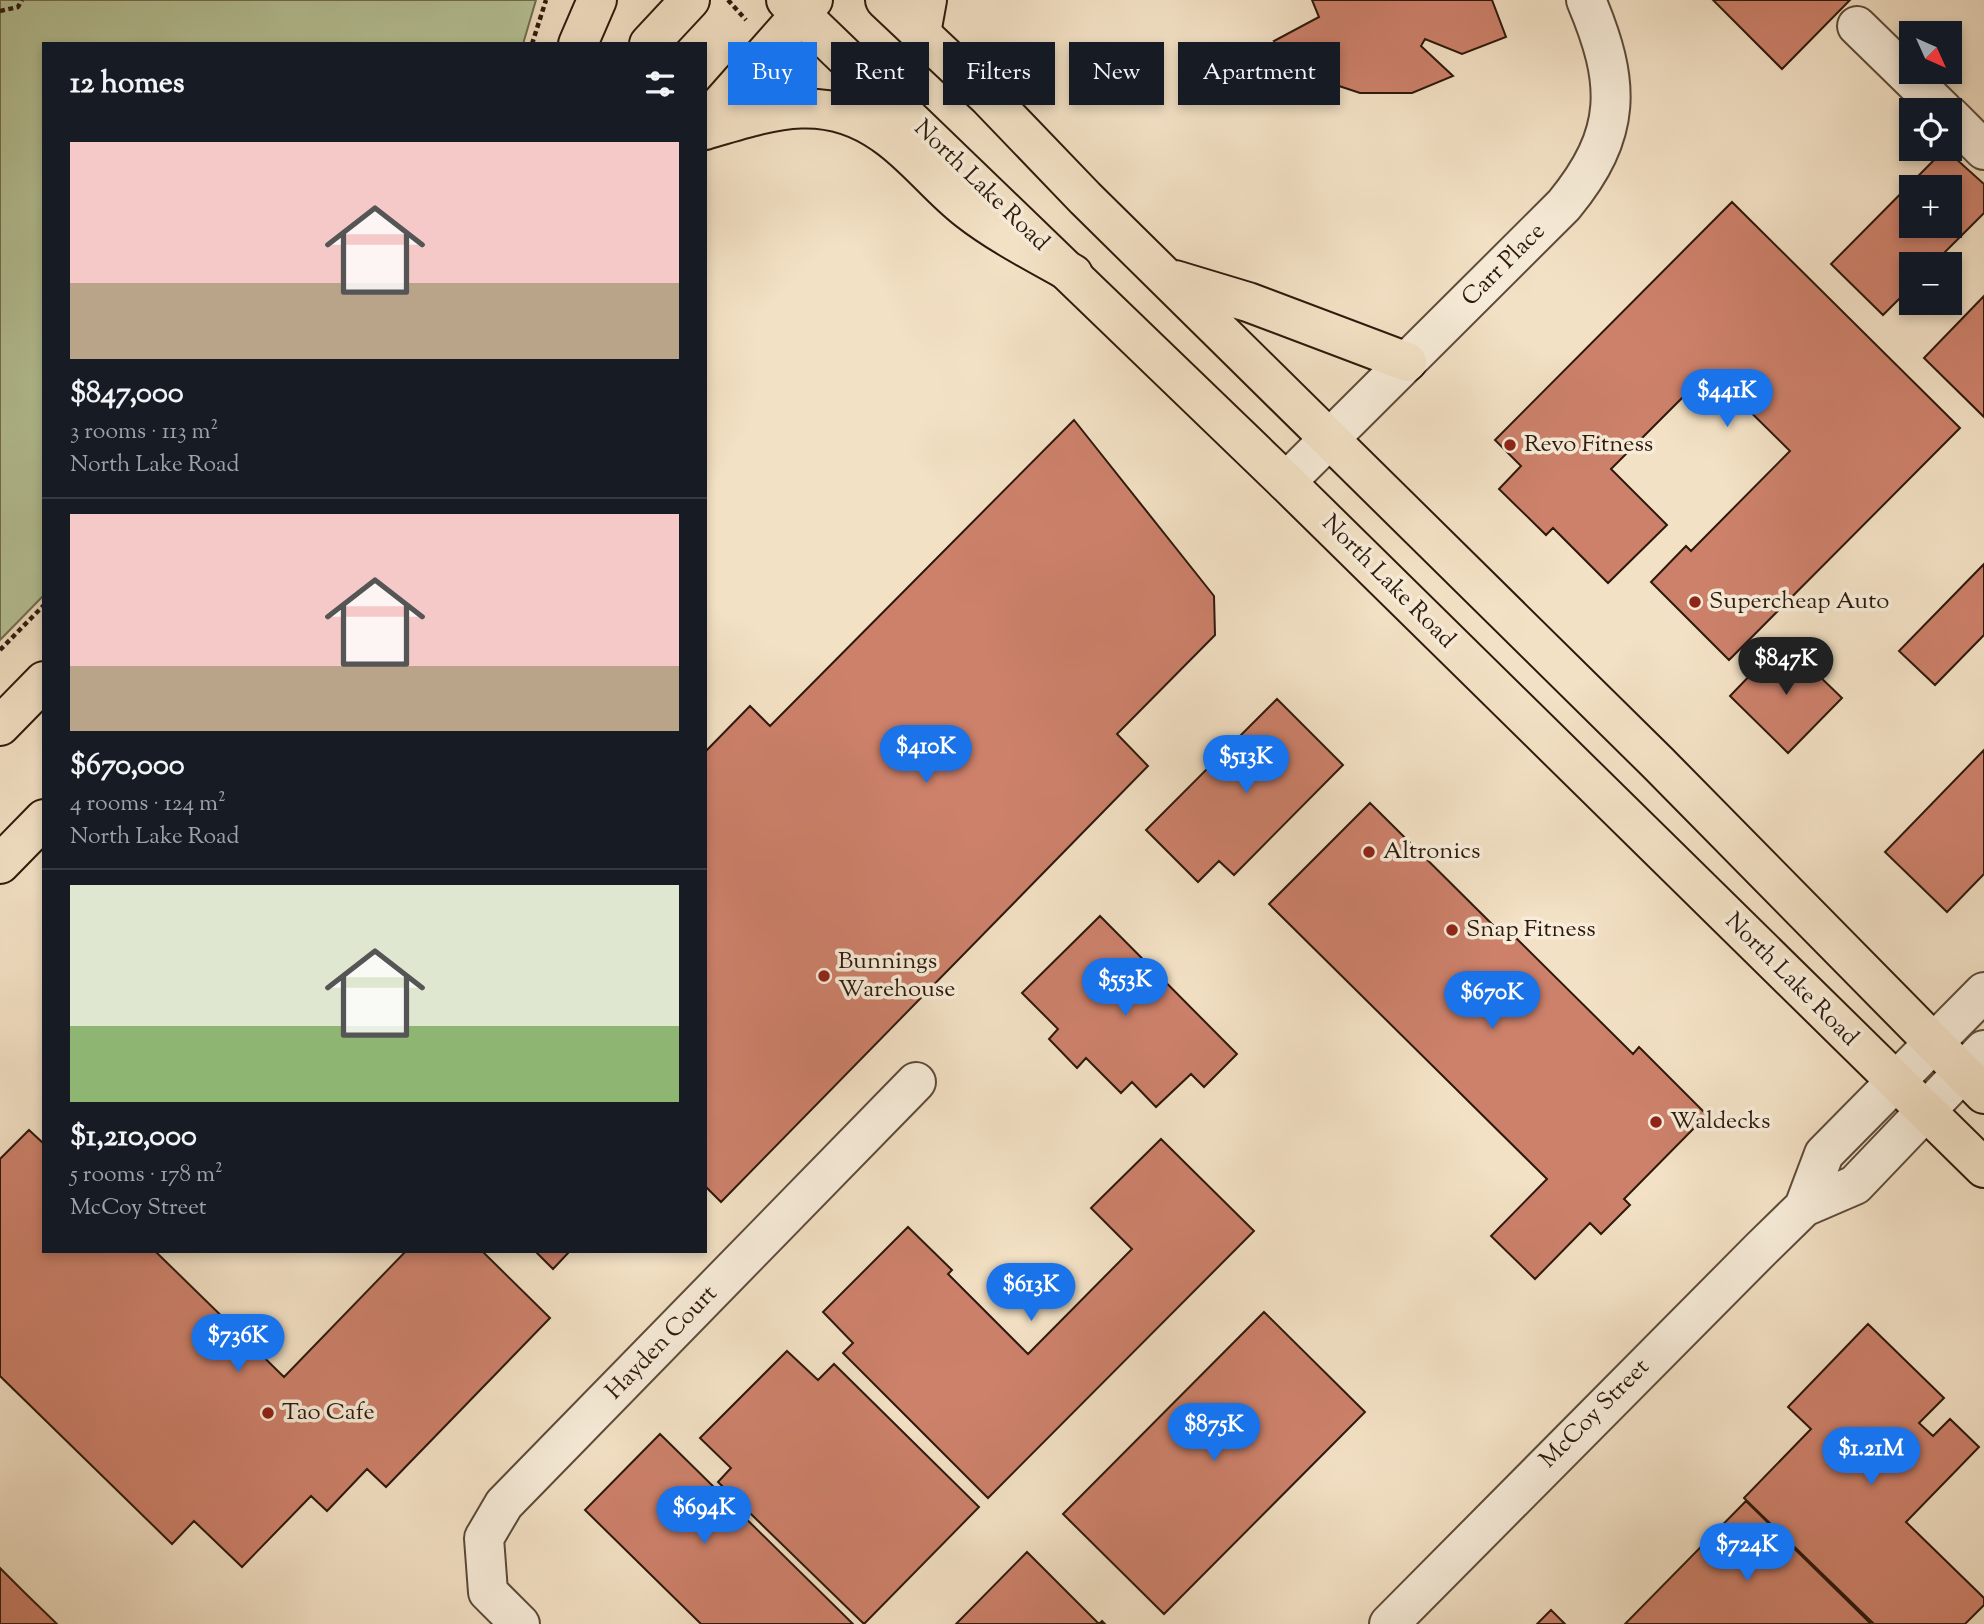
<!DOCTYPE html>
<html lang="en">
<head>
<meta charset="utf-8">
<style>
  :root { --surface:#171b24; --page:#20242c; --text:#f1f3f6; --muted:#9ea1a6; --line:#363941; --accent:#1a73e8 }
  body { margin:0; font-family:"Sorts Mill Goudy",serif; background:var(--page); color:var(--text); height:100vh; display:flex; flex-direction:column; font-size:26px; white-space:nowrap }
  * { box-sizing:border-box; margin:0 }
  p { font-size:23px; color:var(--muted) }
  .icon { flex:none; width:38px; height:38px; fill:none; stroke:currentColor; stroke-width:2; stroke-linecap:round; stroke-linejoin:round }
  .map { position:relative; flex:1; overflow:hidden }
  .drawer { position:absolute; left:42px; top:42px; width:665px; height:1211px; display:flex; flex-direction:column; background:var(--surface); border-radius:0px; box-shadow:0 4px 10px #0003 }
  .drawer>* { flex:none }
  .banner { position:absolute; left:728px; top:42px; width:665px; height:63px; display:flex; gap:14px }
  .needle { width:46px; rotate:135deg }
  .fabs { position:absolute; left:1899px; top:21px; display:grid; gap:14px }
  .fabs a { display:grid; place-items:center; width:63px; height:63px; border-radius:0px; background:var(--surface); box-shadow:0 4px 10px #0003; font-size:35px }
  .price { position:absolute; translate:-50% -60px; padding:0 16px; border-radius:24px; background:var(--accent); color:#fff; font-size:23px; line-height:46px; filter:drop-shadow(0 2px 4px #0008) }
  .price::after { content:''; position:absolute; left:50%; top:42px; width:21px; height:16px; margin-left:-10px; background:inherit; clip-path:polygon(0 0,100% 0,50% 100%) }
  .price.current { background:#222; color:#fff }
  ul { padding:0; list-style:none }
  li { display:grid; align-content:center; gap:14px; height:371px; padding:0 28px }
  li+li { border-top:2px solid var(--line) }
  li span { display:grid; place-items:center; height:217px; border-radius:0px; color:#555 }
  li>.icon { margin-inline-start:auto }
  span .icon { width:126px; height:126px; fill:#fffc; stroke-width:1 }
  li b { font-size:30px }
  h2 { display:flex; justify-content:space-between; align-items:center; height:84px; padding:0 28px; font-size:30px }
  .chip { padding:0 24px; border-radius:0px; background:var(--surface); box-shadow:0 4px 10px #0003; font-size:24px; line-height:63px }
  .chip.current { background:var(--accent); color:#fff }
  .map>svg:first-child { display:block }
  .green { fill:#b6c498; stroke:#726e52; stroke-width:2 }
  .building { fill:#cd816b; stroke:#2d190c; stroke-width:2; fill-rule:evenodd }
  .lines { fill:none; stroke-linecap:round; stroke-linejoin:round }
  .minor-casing { stroke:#5e4b3a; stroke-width:42 }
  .major-casing { stroke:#2d190c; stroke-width:42 }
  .highway-casing { stroke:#2d190c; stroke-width:42 }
  .path { stroke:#2d190c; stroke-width:4.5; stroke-dasharray:5 3.5; stroke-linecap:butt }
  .minor { stroke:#f7ecd9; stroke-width:38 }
  .major { stroke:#f3e1c5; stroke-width:38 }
  .highway { stroke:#f3e1c5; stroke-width:38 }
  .poi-dot { fill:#8f2418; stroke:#f7ecd9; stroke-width:2.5 }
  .labels { text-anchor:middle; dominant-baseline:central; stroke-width:7; stroke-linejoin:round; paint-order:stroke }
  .street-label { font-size:24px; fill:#2d190c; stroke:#f7ecd9 }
  .poi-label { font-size:24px; fill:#2d190c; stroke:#f7ecd9; text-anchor:start }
</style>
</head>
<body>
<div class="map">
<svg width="1984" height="1624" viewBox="0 0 1984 1624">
  <rect width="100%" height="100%" fill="#f3e1c5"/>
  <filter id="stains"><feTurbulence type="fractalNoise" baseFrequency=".00286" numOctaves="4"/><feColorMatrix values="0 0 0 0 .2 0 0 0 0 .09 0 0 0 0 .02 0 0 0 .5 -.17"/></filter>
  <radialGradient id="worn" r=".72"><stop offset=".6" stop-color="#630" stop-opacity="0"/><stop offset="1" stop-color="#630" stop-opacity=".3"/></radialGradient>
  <path class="green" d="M0 0H536L523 44H44V595L0 640Z"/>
  <path class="building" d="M1312 0H1492L1506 37 1462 54 1425 39 1421 46 1453 76 1412 93H1360L1315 78 1274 41 1319 17Z
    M1713 0H1850L1782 69Z
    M1945 149 1984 184V213L1933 264H1911V287L1883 315 1831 264ZM1911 187H1950V226H1911Z
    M1732 202 1960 428 1729 660 1651 582 1686 546 1691 551 1790 451 1709 371 1611 469 1667 525 1608 583 1553 528 1546 535 1499 489 1521 466 1495 440Z
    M1984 296V417L1924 358Z
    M1074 420 1214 596 1215 635 1117 734 1148 766 721 1202 705 1186V752L750 706 770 726Z
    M1984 564V635L1935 685 1899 651Z
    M1783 641 1842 698 1788 753 1730 696Z
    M1277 699 1343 765 1234 875 1219 861 1198 882 1146 830Z
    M1984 750V874L1947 912 1885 852Z
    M1370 803 1502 934 1507 929 1633 1054 1639 1047 1707 1115 1624 1199 1630 1205 1601 1234 1590 1223 1535 1279 1491 1236 1547 1179 1269 904Z
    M1100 916 1237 1054 1204 1087 1191 1074 1156 1107 1132 1082 1121 1093 1086 1058 1077 1068 1049 1039 1058 1029 1022 993Z
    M29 1130 44 1144V1251H155L284 1377 406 1251H482L550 1318 386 1487 367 1469 327 1511 311 1496 242 1567 194 1521 172 1544 0 1376V1159Z
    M1161 1139 1254 1231 988 1498 843 1353 853 1343 823 1312 908 1227 952 1270 948 1274 1028 1354 1132 1249 1091 1208Z
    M535 1251H570L553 1269Z
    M1264 1312 1365 1412 1164 1614 1063 1514Z
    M1868 1324 1944 1398 1919 1423 1933 1436 1950 1419 1979 1447 1906 1522 1984 1598V1605L1965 1624H1874L1744 1498 1811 1429 1788 1407Z
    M787 1351 818 1380 834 1364 979 1507 864 1624 718 1482 731 1468 700 1438Z
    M660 1434 853 1624H701L585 1510Z
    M1746 1501 1871 1624H1625Z
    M1027 1552 1099 1624 1102 1621 1105 1624H956Z
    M0 1568 24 1592 57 1624H0Z
    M1551 1610 1565 1624H1537Z"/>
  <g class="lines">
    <g class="minor-casing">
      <path id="minor" d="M1857 26 1943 110
        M1950 116 1984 150
        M1286 482 1564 205C1623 133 1621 83 1586 0
        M1804 1207 1824 1154 1984 992
        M520 1624 488 1592 484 1538 504 1504 916 1082
        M1389 1624 1761 1249 1804 1207 1855 1185 1984 1050"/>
    </g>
    <g class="major-casing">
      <path id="major" d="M786 0 1286 482 1984 1168
        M885 0 989 98 1085 198 1658 763 1984 1094
        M1175 280 1248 302 1407 362"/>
    </g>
    <g class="highway-casing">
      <path id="highway" d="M921 33 927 0
        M578 44 597 0
        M649 44 690 0
        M705 122 813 0
        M705 130C769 111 824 91 884 134 915 155 938 187 968 210 1000 235 1038 254 1073 274
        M0 726 44 681
        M0 864 44 819"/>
    </g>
    <path class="path" d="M728 0 746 20
      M0 11 18 7 22 0
      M532 44 546 0
      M0 650 44 605"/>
    <use href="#minor" class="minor"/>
    <use href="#major" class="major"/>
    <use href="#highway" class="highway"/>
  </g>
  <g class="poi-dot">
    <circle cx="1510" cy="445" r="7"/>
    <circle cx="1695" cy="602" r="7"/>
    <circle cx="1369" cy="852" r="7"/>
    <circle cx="1452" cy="930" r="7"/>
    <circle cx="824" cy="976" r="7"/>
    <circle cx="1656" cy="1122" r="7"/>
    <circle cx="268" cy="1413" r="7"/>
  </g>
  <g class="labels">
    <g class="street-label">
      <text transform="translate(981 186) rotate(44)">North Lake Road</text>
      <text transform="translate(1504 265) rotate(-45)">Carr Place</text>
      <text transform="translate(1388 582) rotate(45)">North Lake Road</text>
      <text transform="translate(1791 980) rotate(45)">North Lake Road</text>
      <text transform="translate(662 1343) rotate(-46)">Hayden Court</text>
      <text transform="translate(1595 1414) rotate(-45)">McCoy Street</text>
    </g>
    <g class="poi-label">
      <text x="1524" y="445">Revo Fitness</text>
      <text x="1709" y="602">Supercheap Auto</text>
      <text x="1383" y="852">Altronics</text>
      <text x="1466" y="930">Snap Fitness</text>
      <text x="838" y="962">Bunnings<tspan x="838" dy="28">Warehouse</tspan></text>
      <text x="1670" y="1122">Waldecks</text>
      <text x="282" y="1413">Tao Cafe</text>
    </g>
  </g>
  <rect width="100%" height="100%" filter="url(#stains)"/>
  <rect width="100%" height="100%" fill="url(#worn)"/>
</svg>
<div class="fabs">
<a><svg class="needle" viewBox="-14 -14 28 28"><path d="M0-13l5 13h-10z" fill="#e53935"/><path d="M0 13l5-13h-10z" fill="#9ea1a6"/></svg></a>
<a><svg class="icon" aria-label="locate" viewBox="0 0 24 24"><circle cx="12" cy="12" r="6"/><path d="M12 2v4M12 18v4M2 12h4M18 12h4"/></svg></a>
<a>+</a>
<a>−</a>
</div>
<b class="price" style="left:1727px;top:429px">$441K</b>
<b class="price current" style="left:1786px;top:697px">$847K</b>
<b class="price" style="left:926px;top:785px">$410K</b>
<b class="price" style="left:1246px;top:795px">$513K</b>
<b class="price" style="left:1125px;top:1018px">$553K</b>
<b class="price" style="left:1492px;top:1031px">$670K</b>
<b class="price" style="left:1031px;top:1323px">$613K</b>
<b class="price" style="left:238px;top:1374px">$736K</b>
<b class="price" style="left:1214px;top:1463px">$875K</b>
<b class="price" style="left:1871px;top:1487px">$1.21M</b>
<b class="price" style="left:704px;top:1546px">$694K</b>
<b class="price" style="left:1747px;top:1583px">$724K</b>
<div class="banner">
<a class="chip current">Buy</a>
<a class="chip">Rent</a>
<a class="chip">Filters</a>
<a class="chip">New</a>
<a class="chip">Apartment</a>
</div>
<section class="drawer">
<h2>12 homes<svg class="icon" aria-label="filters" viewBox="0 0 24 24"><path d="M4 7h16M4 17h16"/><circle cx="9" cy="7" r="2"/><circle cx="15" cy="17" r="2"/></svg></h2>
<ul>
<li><span style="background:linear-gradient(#f6c9c9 65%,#b9a48a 0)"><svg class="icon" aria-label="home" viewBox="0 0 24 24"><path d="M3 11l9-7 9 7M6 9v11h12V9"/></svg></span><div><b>$847,000</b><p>3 rooms · 113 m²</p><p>North Lake Road</p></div></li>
<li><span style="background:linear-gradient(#f6c9c9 70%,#b9a48a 0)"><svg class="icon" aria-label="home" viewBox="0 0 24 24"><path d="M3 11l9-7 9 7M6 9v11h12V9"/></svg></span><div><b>$670,000</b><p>4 rooms · 124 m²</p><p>North Lake Road</p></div></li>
<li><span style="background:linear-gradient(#dfe7d0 65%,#8fb573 0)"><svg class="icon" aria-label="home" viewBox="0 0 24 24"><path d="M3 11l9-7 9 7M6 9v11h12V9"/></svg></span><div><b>$1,210,000</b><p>5 rooms · 178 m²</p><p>McCoy Street</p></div></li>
</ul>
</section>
</div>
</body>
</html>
